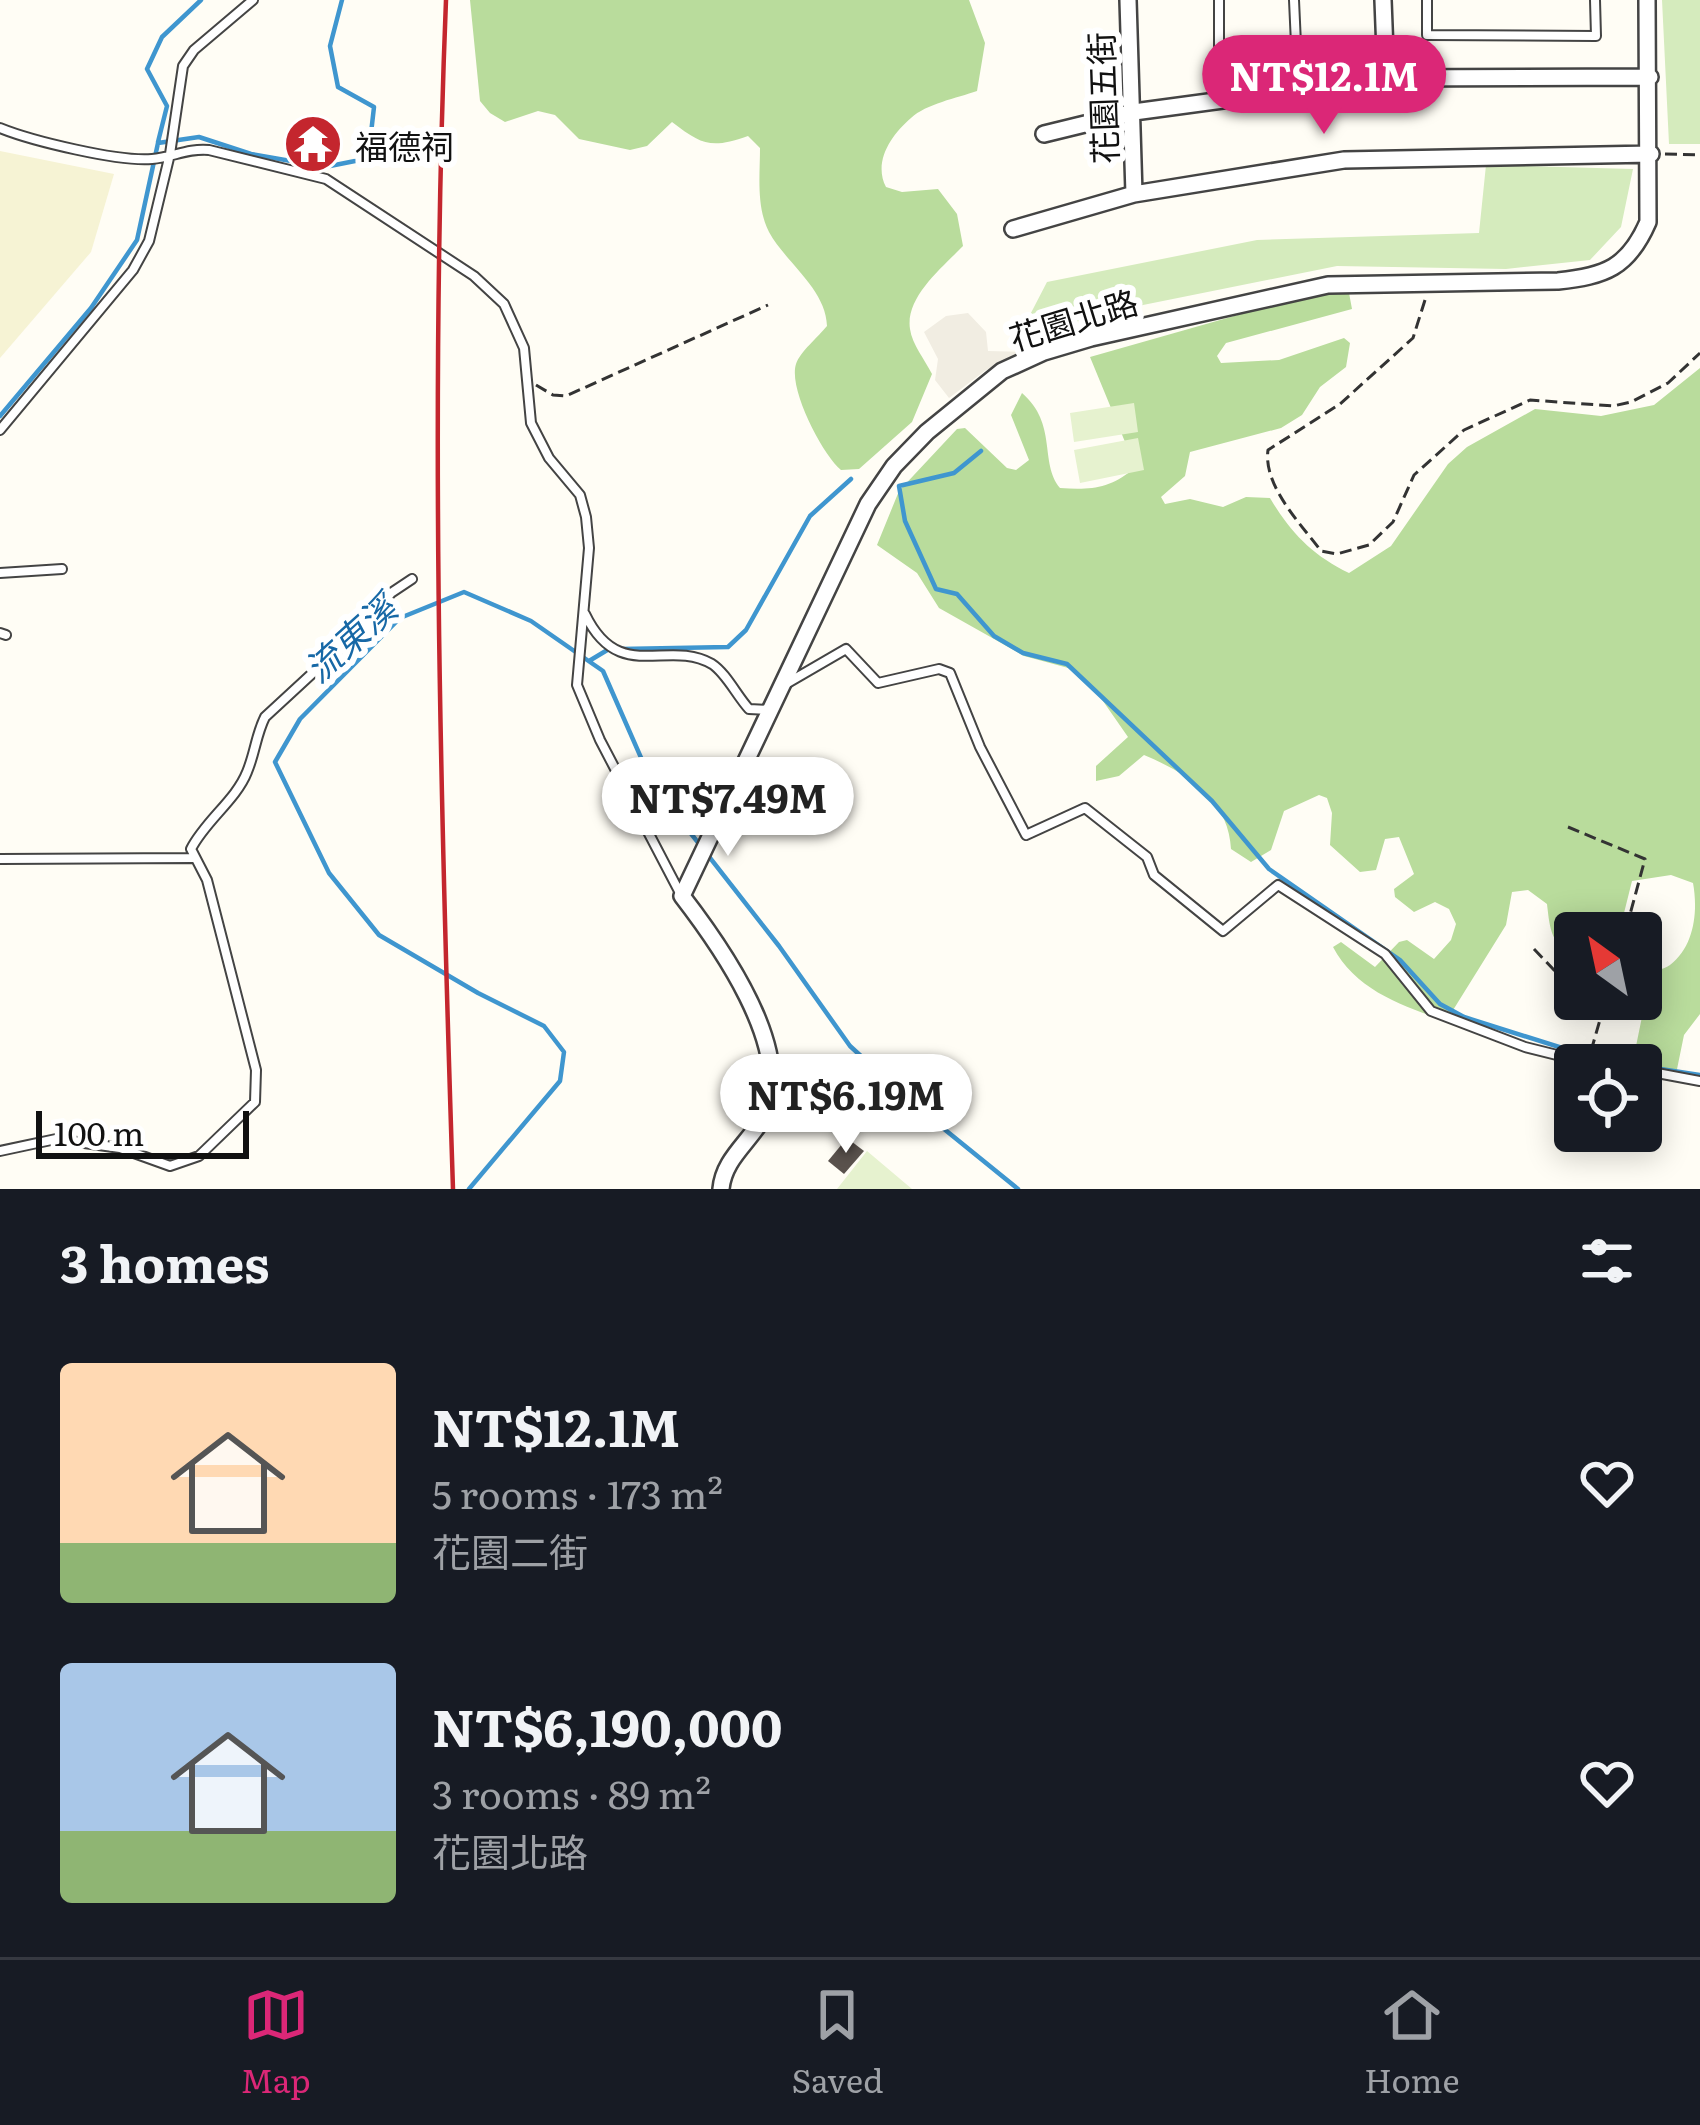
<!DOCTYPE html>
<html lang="en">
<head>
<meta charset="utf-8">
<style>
  :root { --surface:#171b24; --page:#242831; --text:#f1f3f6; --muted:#9ea1a6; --line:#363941; --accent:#db2777 }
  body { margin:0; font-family:Literata,"Noto Sans TC",serif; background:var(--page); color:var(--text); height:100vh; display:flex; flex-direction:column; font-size:45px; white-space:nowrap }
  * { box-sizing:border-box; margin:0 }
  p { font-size:39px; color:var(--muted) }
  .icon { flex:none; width:66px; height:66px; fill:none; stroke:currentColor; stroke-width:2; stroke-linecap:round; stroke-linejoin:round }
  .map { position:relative; height:1189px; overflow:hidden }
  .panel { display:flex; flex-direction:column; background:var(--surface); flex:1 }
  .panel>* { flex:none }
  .needle { width:78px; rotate:327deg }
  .buttons { position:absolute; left:1554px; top:912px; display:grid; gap:24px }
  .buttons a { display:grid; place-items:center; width:108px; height:108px; border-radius:12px; background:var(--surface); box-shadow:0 6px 30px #0003; font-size:60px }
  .scale { position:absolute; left:36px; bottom:30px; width:213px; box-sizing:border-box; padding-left:12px; border:6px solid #111; border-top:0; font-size:33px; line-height:42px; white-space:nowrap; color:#111; -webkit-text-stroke:9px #fff; paint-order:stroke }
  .price { position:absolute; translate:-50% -102px; padding:0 27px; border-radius:42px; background:#fff; color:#222; font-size:39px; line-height:78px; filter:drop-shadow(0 3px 6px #0008) }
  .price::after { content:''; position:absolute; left:50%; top:72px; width:36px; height:27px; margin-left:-18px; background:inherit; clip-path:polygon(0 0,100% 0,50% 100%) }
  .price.active { background:var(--accent); color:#fff }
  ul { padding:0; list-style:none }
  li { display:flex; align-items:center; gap:36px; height:300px; padding:0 60px }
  li span { display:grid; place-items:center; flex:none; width:336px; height:240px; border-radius:12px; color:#555 }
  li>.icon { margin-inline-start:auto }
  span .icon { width:144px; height:144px; fill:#fffc; stroke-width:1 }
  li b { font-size:51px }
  h2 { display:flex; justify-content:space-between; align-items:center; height:144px; padding:0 60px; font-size:51px }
  .dock { display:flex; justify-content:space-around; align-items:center; height:168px; border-top:3px solid var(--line); background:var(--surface); font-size:33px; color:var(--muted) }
  .dock a { display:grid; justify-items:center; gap:6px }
  .dock .active { color:var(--accent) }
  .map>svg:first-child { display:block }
  .farmland { fill:#f6f3d4 }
  .green { fill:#d5ebbd }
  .forest { fill:#b9dc9c }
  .pitch { fill:#e6f2cf }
  .plaza { fill:#f1ede2 }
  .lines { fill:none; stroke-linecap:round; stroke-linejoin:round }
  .stream { stroke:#3f96cf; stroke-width:4.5 }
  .building { fill:#5a524d }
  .lane-casing { stroke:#444; stroke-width:12 }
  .street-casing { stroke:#444; stroke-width:20 }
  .path { stroke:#333; stroke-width:3; stroke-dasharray:12 6; stroke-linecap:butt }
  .lane { stroke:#fff; stroke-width:8 }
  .street { stroke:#fff; stroke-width:15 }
  .rail { stroke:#c4262e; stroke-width:4.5 }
  .labels { text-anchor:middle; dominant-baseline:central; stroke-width:12; stroke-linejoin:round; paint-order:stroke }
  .street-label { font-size:33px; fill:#111; stroke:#fff }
  .poi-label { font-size:33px; fill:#111; stroke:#fff; text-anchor:start }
  .water-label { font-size:36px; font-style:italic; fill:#1768a6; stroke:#fff }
</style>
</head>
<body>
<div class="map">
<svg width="1700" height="1189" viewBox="0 0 1700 1189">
  <rect width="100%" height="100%" fill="#fffdf5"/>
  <path class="farmland" d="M0 151 114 174 91 252 0 358Z"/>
  <path class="green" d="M1662 0H1700V144H1669Z
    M1486 165 1633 169 1621 227 1590 260 1506 269 1337 266 1143 305 1019 336 1047 282 1257 240 1479 233Z"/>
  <path class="forest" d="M470 0H969L985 43 977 91C957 98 926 104 911 118 891 135 873 162 886 187L902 192 938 189 957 214 963 246C943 267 905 297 910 329 912 344 925 360 932 374L912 422 859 469 841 470C823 455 788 389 796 364 800 352 818 337 827 326 826 289 786 263 769 232 756 207 760 175 760 148L748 136C711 149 702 145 672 122L647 146 630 150 579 139 555 115 538 111 505 122 490 113 480 101Z
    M1322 291 1349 293 1352 309 1226 343 1217 356 1221 363 1279 360 1344 338 1350 343 1346 367 1320 387 1302 415 1281 428 1190 452 1185 476 1161 497 1165 504 1190 499 1223 507 1246 497 1270 498C1291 533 1312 555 1349 573L1391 546 1448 464 1467 447 1535 409 1601 416 1654 405 1700 368V1014L1684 1035 1676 1074 1644 1067 1634 1056 1644 1007 1642 975C1650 972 1663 970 1670 965 1695 946 1698 910 1693 883L1671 875 1632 881 1619 933H1575V958C1551 944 1550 930 1547 904L1528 890 1512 892 1506 925 1450 1015 1444 1020C1401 1006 1355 989 1333 947L1341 942 1375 967 1399 942 1407 940 1434 959 1451 940 1456 924 1449 909 1435 902 1414 912 1395 897 1394 889 1414 874 1399 837 1385 839 1376 870 1360 872 1330 845 1332 813 1327 798 1319 795 1284 811 1271 850 1251 862 1231 849C1229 800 1187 773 1144 755L1119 776 1096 781V766L1128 737 1096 691 1072 669 1024 656 939 608 917 573 877 545 899 491 957 429 965 428 1007 468 1016 470 1029 460 1011 415 1022 393C1058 424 1039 462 1060 488 1089 490 1109 489 1132 470L1130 454 1090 357Z"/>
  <path class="pitch" d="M1134 403 1138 432 1074 442 1070 413Z
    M1138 438 1144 470 1080 483 1074 450Z
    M867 1151 912 1189H837Z"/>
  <path class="plaza" d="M968 313 986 332 988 351 1023 352 986 370 949 398 935 380 938 359 924 332 946 316Z"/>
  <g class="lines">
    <path class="stream" d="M158 142 167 106 147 69 162 37 201 0
      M0 416 91 308 137 240 158 143 199 137 251 154 325 167 360 160 370 142 374 107 338 87 330 46 342 0
      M981 451 954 473 899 486 905 521 936 589 957 594 994 636 1023 653 1067 664 1212 801 1269 869 1400 960 1440 1004 1464 1017 1594 1058 1635 1065
      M621 649 728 647 746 630 810 516 851 479
      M589 661 609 649
      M1641 1066 1700 1075
      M469 1189 560 1081 564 1052 544 1026 478 993 379 935 329 873 275 762 300 719 400 618 464 592 531 621 603 671 653 785 779 946 850 1046 912 1103 1018 1189"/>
  </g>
  <path class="building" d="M847 1138 864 1151 844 1174 828 1161Z"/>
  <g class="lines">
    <g class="lane-casing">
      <path id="lane" d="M1219 0V46
        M1294 0 1296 44
        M1427 0V35L1596 36 1595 0
        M0 128C32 141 119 162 152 159 173 157 188 148 209 150L326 179 474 276 504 304 524 348 531 423 549 458 580 495 586 517 589 548 577 685 600 740 681 895
        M0 430 133 270 149 241 170 154 183 66 194 50 253 0
        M0 573 62 569
        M585 614C619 685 667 638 712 664 726 673 737 696 749 709L770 710
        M0 633 6 635
        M784 685 846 649 878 683 939 669 950 673 980 747 1026 835 1085 808 1147 857 1154 875 1223 931 1278 885 1385 954 1431 1011 1525 1047 1597 1065
        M0 859 192 858
        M1641 1070 1700 1081
        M0 1151 56 1139 120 1148 170 1166 199 1156 255 1102 256 1070 207 880 191 849C205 821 236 800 247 772 255 753 256 735 265 717L368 622 391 593 412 579"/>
    </g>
    <g class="street-casing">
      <path id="street" d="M1128 0 1134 194
        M1383 0 1386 78
        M1044 134 1134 112 1386 78 1650 77
        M1013 229 1134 194 1344 160 1651 154
        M721 1189C724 1155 756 1139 767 1108 790 1044 719 944 682 896L868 504 894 466 927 432 1002 371 1044 352 1091 338 1328 285 1558 281C1605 276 1628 268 1648 222L1647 0"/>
    </g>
    <path class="path" d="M324 146 329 167
      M1665 154 1700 155
      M1425 300 1413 338 1340 404 1268 450C1263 486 1301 524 1321 551L1337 554 1369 545 1393 522 1414 475 1464 430 1530 400 1613 406 1631 402 1668 383 1700 353
      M536 385 553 395 566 396 768 305
      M1568 827 1645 859 1625 933
      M1534 949 1575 992
      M1581 999 1600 1019
      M1591 1051 1606 999"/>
    <use href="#lane" class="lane"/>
    <use href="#street" class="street"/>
    <path class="rail" d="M446 0C430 397 440 793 453 1189"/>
  </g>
  <defs>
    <g id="temple-disc" transform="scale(3)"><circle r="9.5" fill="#c4262e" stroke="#fff"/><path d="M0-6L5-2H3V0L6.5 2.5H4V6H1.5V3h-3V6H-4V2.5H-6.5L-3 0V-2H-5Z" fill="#fff"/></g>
  </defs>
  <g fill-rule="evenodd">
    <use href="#temple-disc" x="313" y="144"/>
  </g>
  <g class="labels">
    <g class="street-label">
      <text transform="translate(1101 98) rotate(-92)">花園五街</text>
      <text transform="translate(1073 318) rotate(-17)">花園北路</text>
    </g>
    <g class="poi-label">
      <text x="355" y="144">福德祠</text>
    </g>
    <g class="water-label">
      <text transform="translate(349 637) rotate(-42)">流東溪</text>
    </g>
  </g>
</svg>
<div class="buttons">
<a><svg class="needle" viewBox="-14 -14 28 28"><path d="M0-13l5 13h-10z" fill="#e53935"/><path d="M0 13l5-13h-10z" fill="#9ea1a6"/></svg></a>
<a><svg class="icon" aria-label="locate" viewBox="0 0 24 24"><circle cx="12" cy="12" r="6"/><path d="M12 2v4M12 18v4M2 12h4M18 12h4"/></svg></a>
</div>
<div class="scale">100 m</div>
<b class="price active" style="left:1324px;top:137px">NT$12.1M</b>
<b class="price" style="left:728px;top:859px">NT$7.49M</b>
<b class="price" style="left:846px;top:1156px">NT$6.19M</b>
</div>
<section class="panel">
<h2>3 homes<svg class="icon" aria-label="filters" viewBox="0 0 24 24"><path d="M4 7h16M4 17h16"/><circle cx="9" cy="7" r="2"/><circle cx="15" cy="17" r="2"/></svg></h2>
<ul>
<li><span style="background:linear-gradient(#ffd9b3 75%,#8fb573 0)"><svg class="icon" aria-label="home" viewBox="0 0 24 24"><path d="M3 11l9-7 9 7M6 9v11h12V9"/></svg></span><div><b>NT$12.1M</b><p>5 rooms · 173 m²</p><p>花園二街</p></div><svg class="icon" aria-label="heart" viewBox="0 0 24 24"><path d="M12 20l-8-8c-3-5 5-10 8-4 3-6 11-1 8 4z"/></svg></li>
<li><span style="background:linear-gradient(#a9c7e8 70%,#8fb573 0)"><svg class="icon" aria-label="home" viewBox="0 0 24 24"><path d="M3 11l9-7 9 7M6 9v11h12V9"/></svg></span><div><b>NT$6,190,000</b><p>3 rooms · 89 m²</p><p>花園北路</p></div><svg class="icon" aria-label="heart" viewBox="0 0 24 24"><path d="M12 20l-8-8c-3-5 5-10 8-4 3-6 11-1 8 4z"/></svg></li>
</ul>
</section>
<nav class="dock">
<a class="active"><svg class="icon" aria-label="map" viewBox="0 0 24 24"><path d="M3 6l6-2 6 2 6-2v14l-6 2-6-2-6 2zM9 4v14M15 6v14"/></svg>Map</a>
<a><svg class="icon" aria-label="saved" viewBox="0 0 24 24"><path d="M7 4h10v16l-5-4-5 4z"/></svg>Saved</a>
<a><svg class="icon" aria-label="home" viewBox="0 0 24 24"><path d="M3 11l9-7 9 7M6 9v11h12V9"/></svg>Home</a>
</nav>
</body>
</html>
